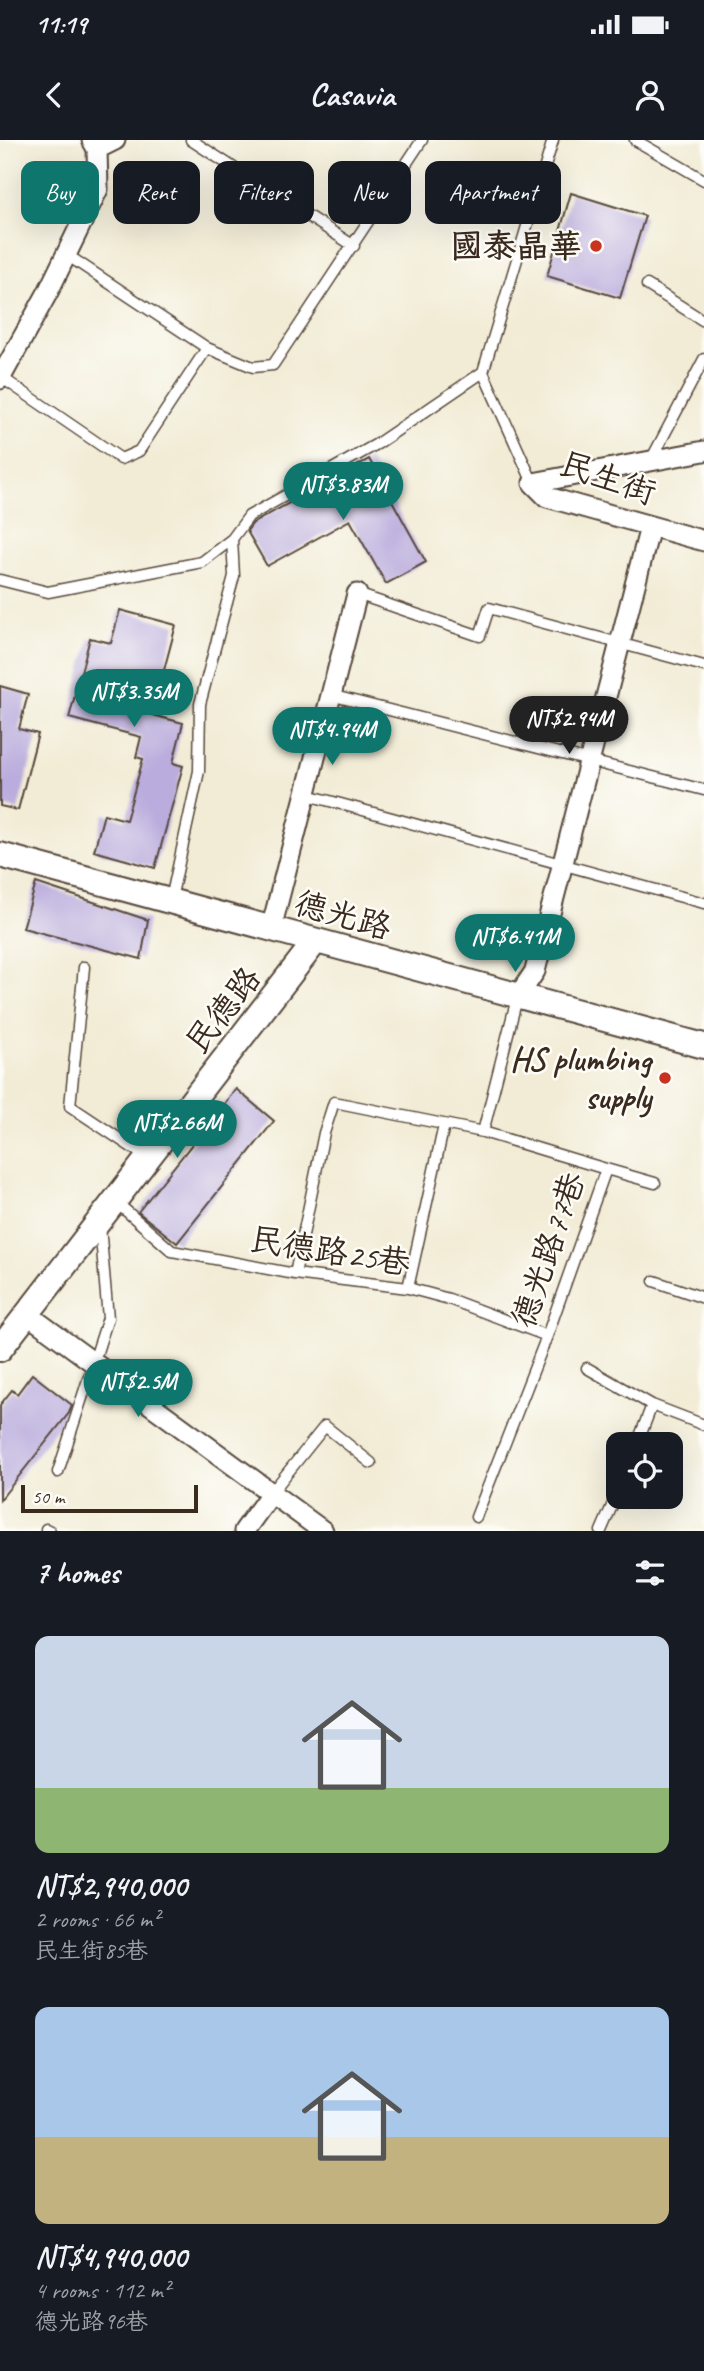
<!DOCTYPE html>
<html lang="en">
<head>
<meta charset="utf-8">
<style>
  :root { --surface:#171b24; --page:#20242c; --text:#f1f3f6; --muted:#9ea1a6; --accent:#0f766e }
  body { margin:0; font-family:Caveat,"LXGW WenKai TC",sans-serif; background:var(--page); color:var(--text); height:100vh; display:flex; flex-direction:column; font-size:26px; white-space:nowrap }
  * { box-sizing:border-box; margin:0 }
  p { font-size:23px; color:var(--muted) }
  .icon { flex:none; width:38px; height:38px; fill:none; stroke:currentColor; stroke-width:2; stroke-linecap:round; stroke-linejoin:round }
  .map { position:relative; height:1391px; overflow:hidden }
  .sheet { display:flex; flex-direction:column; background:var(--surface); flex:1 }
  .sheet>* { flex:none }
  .top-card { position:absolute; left:21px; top:21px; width:663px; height:63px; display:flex; gap:14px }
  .tools { position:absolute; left:606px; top:1292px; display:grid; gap:14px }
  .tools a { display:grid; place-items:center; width:77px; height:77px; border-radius:14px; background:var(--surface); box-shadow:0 7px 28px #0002; font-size:35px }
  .scale { position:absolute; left:21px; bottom:18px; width:177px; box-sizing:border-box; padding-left:7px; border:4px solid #3b2a1e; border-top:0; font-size:19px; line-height:24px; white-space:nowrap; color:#3b2a1e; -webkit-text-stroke:5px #fdfcf7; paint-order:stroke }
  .price { position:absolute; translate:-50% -60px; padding:0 16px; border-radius:24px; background:var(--accent); color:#fff; font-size:23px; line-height:46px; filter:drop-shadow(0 2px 4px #0008) }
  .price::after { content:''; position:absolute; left:50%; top:42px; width:21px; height:16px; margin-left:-10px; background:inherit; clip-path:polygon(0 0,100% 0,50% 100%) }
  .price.current { background:#222; color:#fff }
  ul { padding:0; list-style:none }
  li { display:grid; align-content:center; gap:14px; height:371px; padding:0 35px }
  li span { display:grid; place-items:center; height:217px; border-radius:14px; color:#555 }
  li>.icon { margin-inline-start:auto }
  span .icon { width:126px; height:126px; fill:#fffc; stroke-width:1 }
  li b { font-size:30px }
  h2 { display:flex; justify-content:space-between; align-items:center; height:84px; padding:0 35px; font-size:30px }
  .tag { padding:0 24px; border-radius:14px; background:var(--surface); box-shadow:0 7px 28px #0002; font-size:24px; line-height:63px }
  .tag.current { background:var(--accent); color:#fff }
  .status { display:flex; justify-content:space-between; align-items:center; height:49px; padding:0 35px; background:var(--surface); direction:ltr }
  .status svg { height:19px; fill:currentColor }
  header { display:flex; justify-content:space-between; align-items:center; height:91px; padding:0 35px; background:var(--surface); font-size:32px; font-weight:700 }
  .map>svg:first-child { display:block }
  .building { fill:#baacdd }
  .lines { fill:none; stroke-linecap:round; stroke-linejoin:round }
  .service-casing { stroke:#56473a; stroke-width:13 }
  .minor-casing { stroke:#56473a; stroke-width:23 }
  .tertiary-casing { stroke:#56473a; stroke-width:28 }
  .service { stroke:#fff; stroke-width:10 }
  .minor { stroke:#fff; stroke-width:19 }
  .tertiary { stroke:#fff; stroke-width:24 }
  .poi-dot { fill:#c8321e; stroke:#fdfcf7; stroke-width:2.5 }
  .labels { text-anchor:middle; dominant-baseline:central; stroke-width:5; stroke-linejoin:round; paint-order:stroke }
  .poi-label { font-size:33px; font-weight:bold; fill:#3b2a1e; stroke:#fdfcf7; text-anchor:end }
  .street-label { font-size:33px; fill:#3b2a1e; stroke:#fdfcf7 }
</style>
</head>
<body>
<div class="status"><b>11:19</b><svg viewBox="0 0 49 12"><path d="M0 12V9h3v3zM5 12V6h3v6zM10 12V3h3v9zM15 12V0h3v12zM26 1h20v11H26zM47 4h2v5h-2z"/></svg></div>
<header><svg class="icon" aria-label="back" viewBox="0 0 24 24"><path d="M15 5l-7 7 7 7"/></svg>Casavia<svg class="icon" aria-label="person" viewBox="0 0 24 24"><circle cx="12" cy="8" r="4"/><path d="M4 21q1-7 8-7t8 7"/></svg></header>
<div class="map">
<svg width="704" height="1391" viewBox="0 0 704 1391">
  <rect width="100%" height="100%" fill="#fdfcf7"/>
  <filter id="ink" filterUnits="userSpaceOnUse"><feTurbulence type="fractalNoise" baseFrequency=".0143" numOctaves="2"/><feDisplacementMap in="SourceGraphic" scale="14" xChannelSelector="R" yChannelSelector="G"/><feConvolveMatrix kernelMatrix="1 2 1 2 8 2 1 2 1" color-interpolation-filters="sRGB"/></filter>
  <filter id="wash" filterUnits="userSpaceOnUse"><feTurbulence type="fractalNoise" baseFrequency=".00686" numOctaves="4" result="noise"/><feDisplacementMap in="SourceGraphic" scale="28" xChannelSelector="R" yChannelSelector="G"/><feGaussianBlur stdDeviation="1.57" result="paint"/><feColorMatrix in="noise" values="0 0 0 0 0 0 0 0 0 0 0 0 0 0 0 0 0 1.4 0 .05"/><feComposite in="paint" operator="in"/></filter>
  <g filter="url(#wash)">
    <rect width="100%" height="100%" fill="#f2ecd6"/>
    <g id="blocks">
      <path class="building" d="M571 53 645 76 620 158 547 136Z
        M369 319 426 422 386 444 350 380 267 426 247 391 253 383Z
        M120 470 176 485 152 575 183 583 173 623 183 626 155 728 94 711 104 674 126 680 143 619 136 617 141 597 69 578 90 498 111 503Z
        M0 546 28 554 19 589 38 594 18 670 0 666Z
        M36 743 148 780 141 819 23 788Z
        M236 949 274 981 177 1103 138 1072Z
        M32 1234 72 1265 69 1273 0 1360V1265L12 1250 17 1254Z"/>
    </g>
  </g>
  <g filter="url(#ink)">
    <use href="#blocks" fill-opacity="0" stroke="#56473a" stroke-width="2"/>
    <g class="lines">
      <g class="service-casing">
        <path id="service" d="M191 0 354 106
          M635 0 704 40
          M67 115 207 208 253 227 273 225 422 0
          M647 145 704 181
          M1 237 121 319 139 311 207 208
          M651 320 704 219
          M533 343 483 232 553 0
          M0 440 48 452 202 422 232 399
          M357 454 480 496 489 468 704 526
          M330 555 704 650
          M304 654 704 763
          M171 759 199 631 200 564 234 436 232 399 249 376 377 304 483 232
          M84 827 70 966 148 1018
          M606 1029 655 1043
          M116 1062 172 1111 295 1134 408 1148 449 1159 547 1196
          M295 1134 324 993 334 962 483 992
          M654 1141 704 1158
          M408 1148 444 985
          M587 1228 652 1265 704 1285
          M637 1304 652 1265
          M58 1332 108 1178 100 1086
          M272 1352 325 1286 371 1323
          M476 1377 547 1196 606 1029 483 992 517 858
          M46 1389 50 1391
          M601 1391 618 1352"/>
      </g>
      <g class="minor-casing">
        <path id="minor" d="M92 0 97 9 115 0
          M0 239 48 152 98 49 97 9
          M533 343 547 357 704 401
          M533 343 704 311
          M271 789 357 454
          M517 858 535 831 650 387
          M27 1174 323 1391
          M244 1391 272 1352"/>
      </g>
      <g class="tertiary-casing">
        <path id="tertiary" d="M0 715 704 906
          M0 1209 315 802"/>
      </g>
      <use href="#service" class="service"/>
      <use href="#minor" class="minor"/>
      <use href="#tertiary" class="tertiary"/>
    </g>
  </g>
  <g class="poi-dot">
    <circle cx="596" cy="106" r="7"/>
    <circle cx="665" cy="938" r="7"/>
  </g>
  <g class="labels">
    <g class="poi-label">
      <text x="582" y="106">國泰晶華</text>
      <text x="651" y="919">HS plumbing<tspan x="651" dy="38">supply</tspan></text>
    </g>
    <g class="street-label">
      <text transform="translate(608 338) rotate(19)">民生街</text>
      <text transform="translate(343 775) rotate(16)">德光路</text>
      <text transform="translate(223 870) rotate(-52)">民德路</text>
      <text transform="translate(548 1110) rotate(-71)">德光路77巷</text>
      <text transform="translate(330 1111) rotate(9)">民德路25巷</text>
    </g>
  </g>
</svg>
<div class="tools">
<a><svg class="icon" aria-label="locate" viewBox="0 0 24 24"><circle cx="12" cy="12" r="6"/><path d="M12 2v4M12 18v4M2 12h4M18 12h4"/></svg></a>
</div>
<div class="scale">50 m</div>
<b class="price" style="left:343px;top:382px">NT$3.83M</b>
<b class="price" style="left:134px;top:589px">NT$3.35M</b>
<b class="price current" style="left:569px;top:616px">NT$2.94M</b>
<b class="price" style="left:332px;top:627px">NT$4.94M</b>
<b class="price" style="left:515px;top:834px">NT$6.41M</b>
<b class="price" style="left:177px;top:1020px">NT$2.66M</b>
<b class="price" style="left:138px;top:1279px">NT$2.5M</b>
<div class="top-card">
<a class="tag current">Buy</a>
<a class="tag">Rent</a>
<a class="tag">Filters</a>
<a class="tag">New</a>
<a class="tag">Apartment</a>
</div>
</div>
<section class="sheet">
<h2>7 homes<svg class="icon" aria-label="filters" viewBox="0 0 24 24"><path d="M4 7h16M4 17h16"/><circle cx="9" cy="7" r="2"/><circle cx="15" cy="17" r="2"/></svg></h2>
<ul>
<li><span style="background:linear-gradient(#c9d6e8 70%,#8fb573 0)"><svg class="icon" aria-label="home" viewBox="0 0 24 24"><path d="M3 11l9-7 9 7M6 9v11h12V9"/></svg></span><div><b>NT$2,940,000</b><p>2 rooms · 66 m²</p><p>民生街85巷</p></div></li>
<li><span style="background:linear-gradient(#a9c7e8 60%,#c2b280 0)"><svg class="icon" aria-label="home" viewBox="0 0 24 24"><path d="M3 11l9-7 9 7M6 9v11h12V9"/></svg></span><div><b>NT$4,940,000</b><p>4 rooms · 112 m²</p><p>德光路96巷</p></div></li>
</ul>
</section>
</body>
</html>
